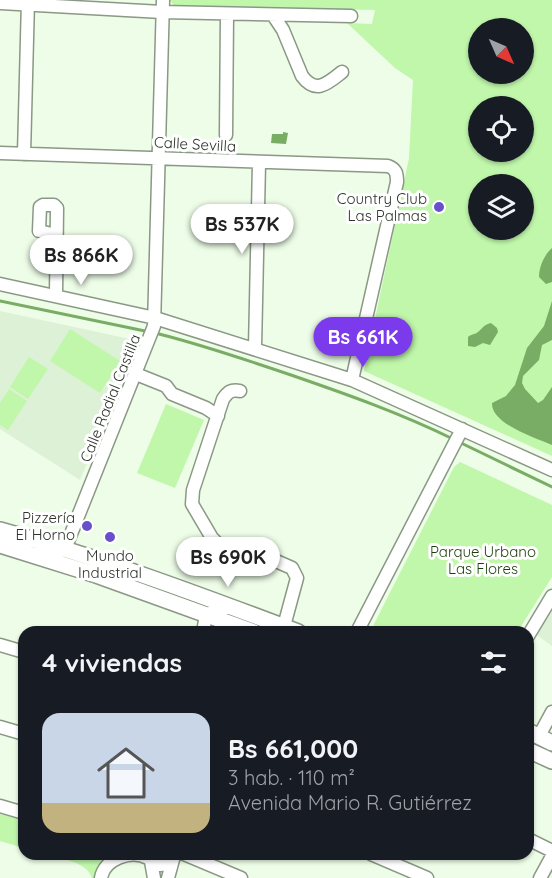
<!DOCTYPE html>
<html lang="es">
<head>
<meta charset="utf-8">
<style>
  :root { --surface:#171b24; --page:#242831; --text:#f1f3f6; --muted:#9ea1a6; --accent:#7c3aed }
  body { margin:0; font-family:Quicksand,sans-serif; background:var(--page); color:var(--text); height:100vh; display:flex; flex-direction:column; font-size:22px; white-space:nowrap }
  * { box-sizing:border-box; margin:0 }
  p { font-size:20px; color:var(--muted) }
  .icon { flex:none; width:33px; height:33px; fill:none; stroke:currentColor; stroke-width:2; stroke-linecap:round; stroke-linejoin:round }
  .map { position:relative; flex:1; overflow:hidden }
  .side { position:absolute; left:18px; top:626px; width:516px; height:234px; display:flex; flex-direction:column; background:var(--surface); border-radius:18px; box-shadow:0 2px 4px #0004 }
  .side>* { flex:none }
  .needle { width:39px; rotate:135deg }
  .tools { position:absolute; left:468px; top:18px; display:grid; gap:12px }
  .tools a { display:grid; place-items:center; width:66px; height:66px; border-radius:50%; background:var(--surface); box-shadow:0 2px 4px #0004; font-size:30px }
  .price { position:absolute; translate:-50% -51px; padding:0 14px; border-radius:21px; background:#fff; color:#222; font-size:20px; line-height:39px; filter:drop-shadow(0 2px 3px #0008) }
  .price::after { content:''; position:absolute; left:50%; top:36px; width:18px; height:14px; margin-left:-9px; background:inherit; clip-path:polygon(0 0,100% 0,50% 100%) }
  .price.on { background:var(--accent); color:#fff }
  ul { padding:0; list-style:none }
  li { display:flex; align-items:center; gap:18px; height:150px; padding:0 24px }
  li span { display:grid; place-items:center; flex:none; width:168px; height:120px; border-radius:18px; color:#555 }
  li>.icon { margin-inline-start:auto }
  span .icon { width:72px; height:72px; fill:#fffc; stroke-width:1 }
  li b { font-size:26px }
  h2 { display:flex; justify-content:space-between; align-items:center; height:72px; padding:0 24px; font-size:26px }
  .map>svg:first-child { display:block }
  .built { fill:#ddf1d6 }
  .green { fill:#c0f7ab; fill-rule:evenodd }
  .water { fill:#79ac64 }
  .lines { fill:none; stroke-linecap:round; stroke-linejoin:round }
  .stream { stroke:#79ac64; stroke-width:3 }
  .minor-casing { stroke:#8a9885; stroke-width:15 }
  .major-casing { stroke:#8a9885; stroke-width:18 }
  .minor { stroke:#fff; stroke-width:12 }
  .major { stroke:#fff; stroke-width:15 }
  .poi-dot { fill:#6750c9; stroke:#fff; stroke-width:2 }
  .labels { text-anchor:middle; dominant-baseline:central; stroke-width:6; stroke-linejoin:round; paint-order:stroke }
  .street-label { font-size:15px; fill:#2d322a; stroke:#fff }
  .poi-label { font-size:15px; fill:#2d322a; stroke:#fff; text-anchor:end }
  .park-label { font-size:15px; fill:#1b3d09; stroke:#fff }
</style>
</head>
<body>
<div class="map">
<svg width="552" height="878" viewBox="0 0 552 878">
  <rect width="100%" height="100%" fill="#edfde7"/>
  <path class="built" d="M0 311 139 341 80 480 0 429Z
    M552 603V646L534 633Z"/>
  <path class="green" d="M169 0H552V456L364 371 409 158 413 80 395 68 347 23 372 24 375 10 174 5ZM478 28H524V74H478ZM478 106H524V152H478ZM478 184H524V230H478Z
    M70 329 120 361 100 393 50 361Z
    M29 357 48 369 28 399 10 387Z
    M9 389 27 401 8 430 0 425V403Z
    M166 404 204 420 175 488 137 473Z
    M460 462 552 505V577L518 631 373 630 374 624 454 467Z
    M0 814 24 820V848L0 841Z
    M43 854H116L97 878H92C87 861 58 858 43 854Z"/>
  <path class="water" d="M283 132 288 133 286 144 271 143 272 134H283Z
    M552 248V282L546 284 539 277C539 267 544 255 552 248Z
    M552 301V340L542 345 539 360 523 376 522 383 525 389 538 403 543 400 552 387V445C536 438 491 424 492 403L506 396 515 385 527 348 544 326Z
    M491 323 497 328 498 332 490 345 483 343 475 347 468 346V337C471 334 474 335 478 332 483 328 483 325 491 323Z"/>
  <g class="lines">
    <path class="stream" d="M0 301 145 331
      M159 334C203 345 247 360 291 375 346 394 400 413 453 439
      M459 442 552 487"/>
    <g class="minor-casing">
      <path id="minor" d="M0 3 162 12 351 16
        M273 15 283 30 302 76C316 95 328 83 342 72
        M226 135 227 14
        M0 153 388 166C396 169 397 173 397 182L352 380
        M24 154 28 0
        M0 284 155 318 352 380 552 470
        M56 295 57 208 54 205H43L40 207 39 231 56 235
        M255 348 259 163
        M136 374 166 386 172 394 206 408 218 416
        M240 391C231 389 228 392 223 399L193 490 192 504 212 538 219 545 269 558 292 568 297 578 284 626
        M37 554 57 553 65 549 154 326 163 0
        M203 632 206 615 220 608H231
        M357 632 462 429
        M528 636 552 596
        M0 645 24 652
        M0 727 24 734
        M539 736 552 712
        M0 806 24 813
        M528 839 552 851
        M184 854 241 878
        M371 854 427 878
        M150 856 154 878
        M101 878C104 859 131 849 148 858 153 861 155 865 161 865 167 865 170 862 173 858
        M168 878 174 856
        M540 878 552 856"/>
    </g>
    <g class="major-casing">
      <path id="major" d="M0 530C101 558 200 595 298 632
        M0 545 96 575 254 632
        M528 731 552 743
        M528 750 552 761"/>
    </g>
    <use href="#minor" class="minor"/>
    <use href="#major" class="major"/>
  </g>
  <g class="poi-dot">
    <circle cx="439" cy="207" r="6"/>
    <circle cx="87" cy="526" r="6"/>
    <circle cx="110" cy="537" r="6"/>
  </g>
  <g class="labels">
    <g class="street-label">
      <text transform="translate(195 144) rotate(3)">Calle Sevilla</text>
      <text transform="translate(110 398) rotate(-68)">Calle Radial Castilla</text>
    </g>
    <g class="poi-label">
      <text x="427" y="198">Country Club<tspan x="427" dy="17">Las Palmas</tspan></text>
      <text x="75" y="517">Pizzería<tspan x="75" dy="17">El Horno</tspan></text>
      <text x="110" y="555" text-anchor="middle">Mundo<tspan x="110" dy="17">Industrial</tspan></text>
    </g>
    <g class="park-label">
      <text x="483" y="551">Parque Urbano<tspan x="483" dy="17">Las Flores</tspan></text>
    </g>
  </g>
</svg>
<div class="tools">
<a><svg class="needle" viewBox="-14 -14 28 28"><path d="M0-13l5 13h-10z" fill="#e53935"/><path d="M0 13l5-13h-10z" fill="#9ea1a6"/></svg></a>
<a><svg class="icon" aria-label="locate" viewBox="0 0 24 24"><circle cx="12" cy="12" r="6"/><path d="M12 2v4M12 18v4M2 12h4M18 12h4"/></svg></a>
<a><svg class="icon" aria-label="layers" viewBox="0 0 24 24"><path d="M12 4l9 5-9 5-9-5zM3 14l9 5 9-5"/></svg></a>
</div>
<b class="price" style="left:242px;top:255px">Bs 537K</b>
<b class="price" style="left:81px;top:286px">Bs 866K</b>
<b class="price on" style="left:363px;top:368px">Bs 661K</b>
<b class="price" style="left:228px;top:588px">Bs 690K</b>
<section class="side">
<h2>4 viviendas<svg class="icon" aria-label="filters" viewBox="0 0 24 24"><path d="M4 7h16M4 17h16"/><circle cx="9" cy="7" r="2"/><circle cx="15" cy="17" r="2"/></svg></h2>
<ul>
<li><span style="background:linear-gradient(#c9d6e8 75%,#c2b280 0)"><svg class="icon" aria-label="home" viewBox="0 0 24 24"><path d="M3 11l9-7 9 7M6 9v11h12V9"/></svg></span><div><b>Bs 661,000</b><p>3 hab. · 110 m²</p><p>Avenida Mario R. Gutiérrez</p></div></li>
</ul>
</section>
</div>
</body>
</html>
